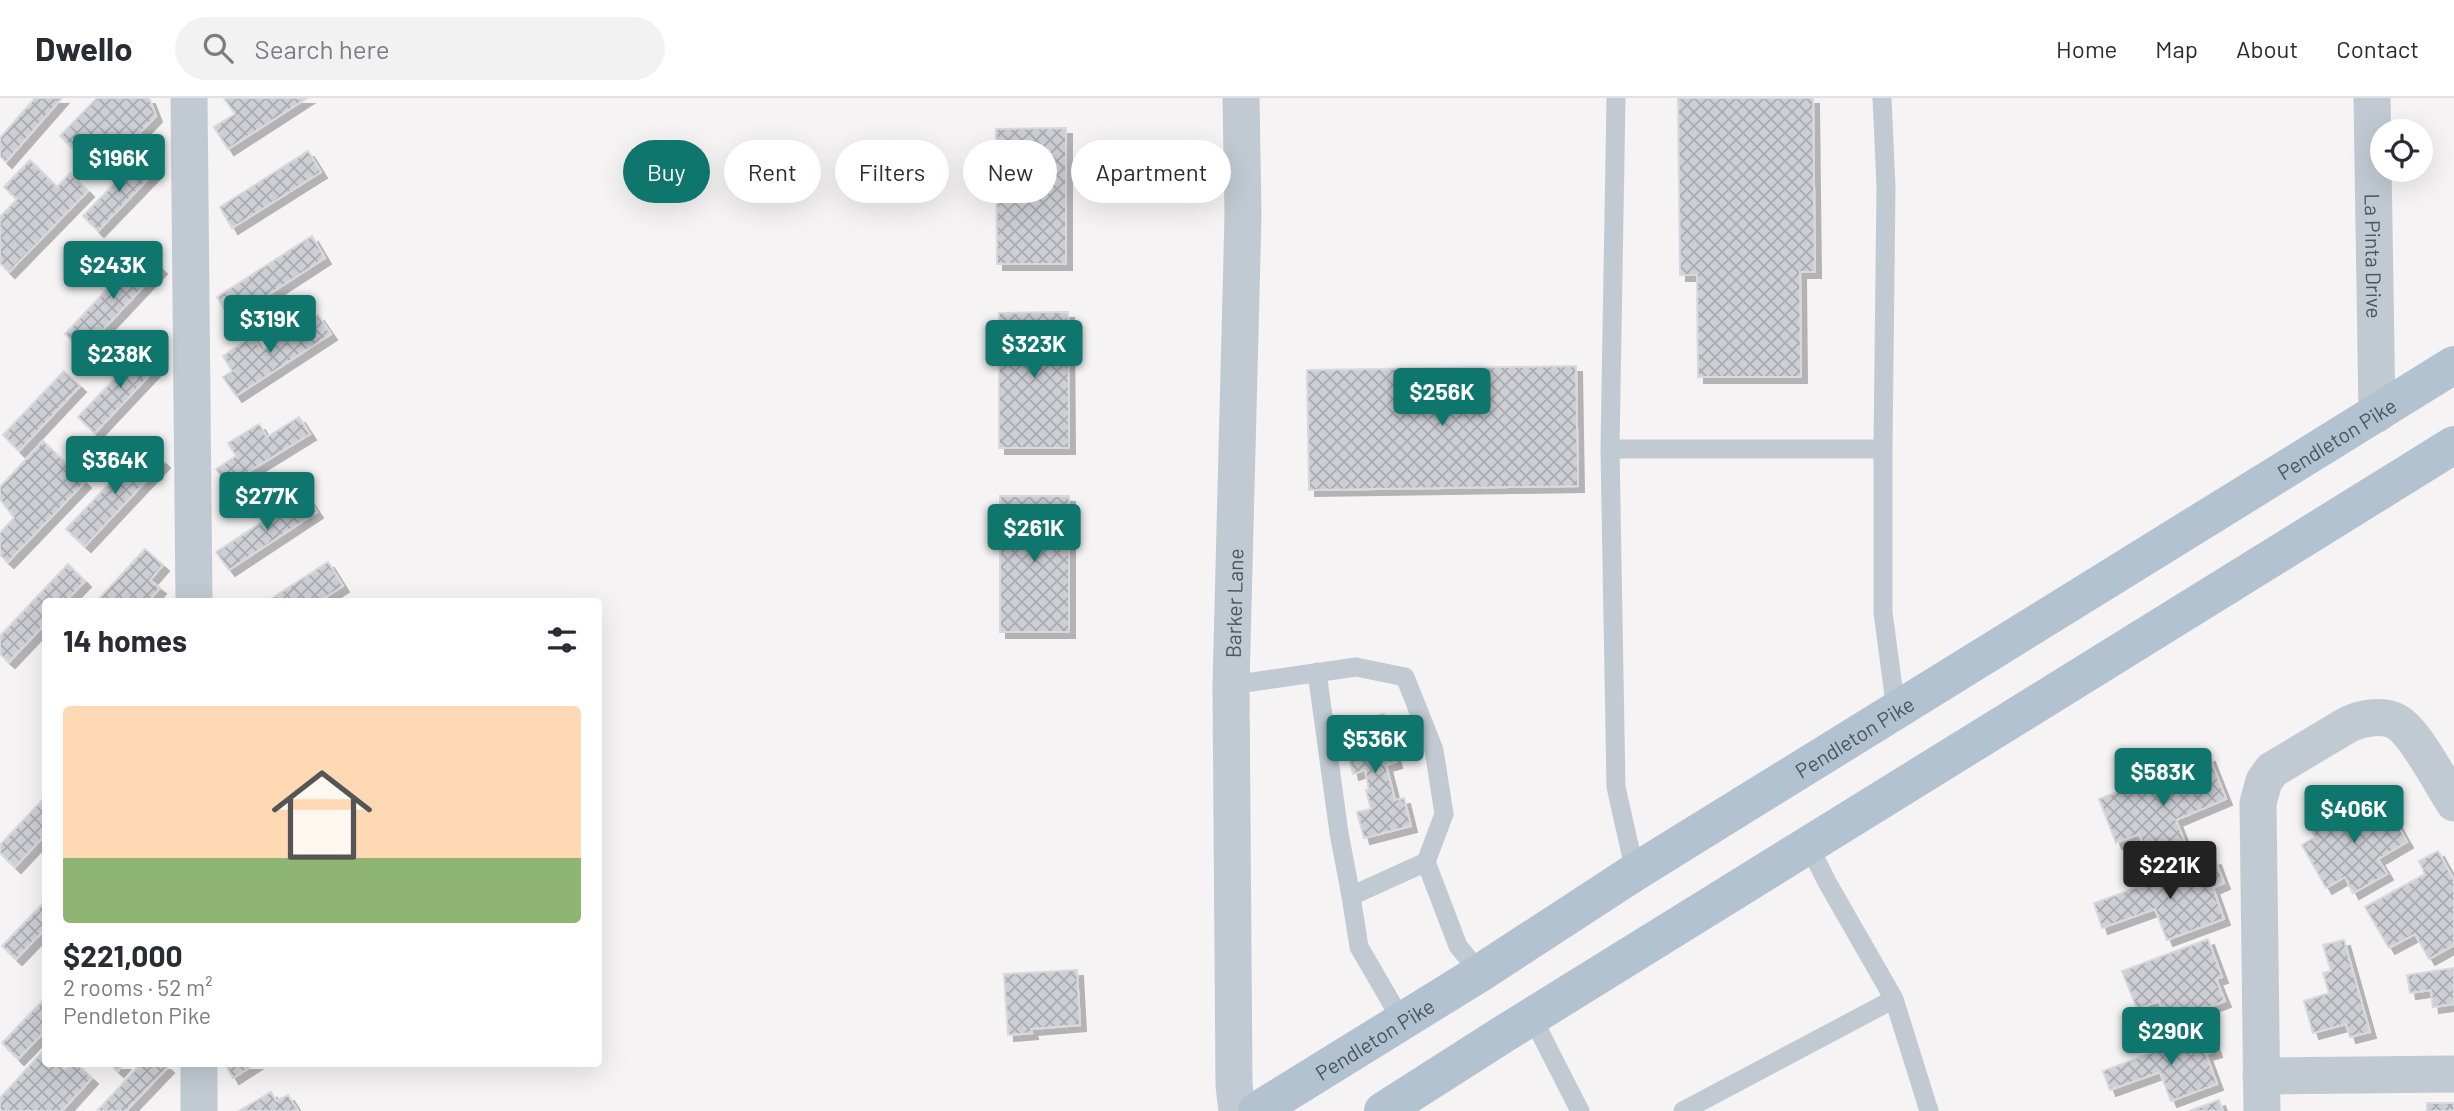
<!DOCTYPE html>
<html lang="en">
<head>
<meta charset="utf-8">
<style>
  :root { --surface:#fff; --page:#f2f2f3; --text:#2b2b33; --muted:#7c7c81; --line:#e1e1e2; --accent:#0f766e }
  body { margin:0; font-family:Barlow,sans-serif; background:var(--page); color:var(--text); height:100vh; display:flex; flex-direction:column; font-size:26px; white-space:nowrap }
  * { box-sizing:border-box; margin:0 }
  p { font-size:23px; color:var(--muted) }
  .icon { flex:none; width:38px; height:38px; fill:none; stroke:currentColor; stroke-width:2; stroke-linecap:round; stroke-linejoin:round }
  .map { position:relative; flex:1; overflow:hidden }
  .sheet { position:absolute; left:42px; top:500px; width:560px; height:469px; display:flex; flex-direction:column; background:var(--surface); border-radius:7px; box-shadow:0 7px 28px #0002 }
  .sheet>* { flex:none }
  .hud { position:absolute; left:623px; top:42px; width:665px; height:63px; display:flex; gap:14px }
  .buttons { position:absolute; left:2370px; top:21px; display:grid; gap:14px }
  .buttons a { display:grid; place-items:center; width:63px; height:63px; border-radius:50%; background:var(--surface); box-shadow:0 7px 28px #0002; font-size:35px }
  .price { position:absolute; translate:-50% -60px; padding:0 16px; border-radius:7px; background:var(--accent); color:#fff; font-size:23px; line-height:46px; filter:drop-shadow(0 2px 4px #0008) }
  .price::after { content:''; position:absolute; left:50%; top:42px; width:21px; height:16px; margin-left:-10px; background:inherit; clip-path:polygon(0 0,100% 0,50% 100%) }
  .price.on { background:#222; color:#fff }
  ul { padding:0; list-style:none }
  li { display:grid; align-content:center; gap:14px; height:371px; padding:0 21px }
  li span { display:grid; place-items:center; height:217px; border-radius:7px; color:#555 }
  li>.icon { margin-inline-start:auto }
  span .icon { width:126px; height:126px; fill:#fffc; stroke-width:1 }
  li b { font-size:30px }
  h2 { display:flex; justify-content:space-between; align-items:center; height:84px; padding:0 21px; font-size:30px }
  .chip { padding:0 24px; border-radius:32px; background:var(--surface); box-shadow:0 7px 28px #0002; font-size:24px; line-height:63px }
  .chip.on { background:var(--accent); color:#fff }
  header { display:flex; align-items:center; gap:42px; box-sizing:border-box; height:98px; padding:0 35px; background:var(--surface); border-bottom:2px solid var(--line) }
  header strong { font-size:33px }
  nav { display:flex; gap:38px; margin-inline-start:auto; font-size:24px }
  .search { width:490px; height:63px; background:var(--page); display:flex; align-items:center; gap:18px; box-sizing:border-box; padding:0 24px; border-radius:38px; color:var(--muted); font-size:26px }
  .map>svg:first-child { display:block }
  .building { fill:url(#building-cross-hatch); stroke:#d7d9de; stroke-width:2; filter:url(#shadow) }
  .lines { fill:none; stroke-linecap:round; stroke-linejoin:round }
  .lane { stroke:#c1cad2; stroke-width:19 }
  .street { stroke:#c1cad2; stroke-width:37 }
  .primary { stroke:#b3c2d1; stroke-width:38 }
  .labels { text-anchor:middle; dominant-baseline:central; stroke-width:6; stroke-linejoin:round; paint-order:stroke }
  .street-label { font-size:21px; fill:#4a5661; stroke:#fff }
</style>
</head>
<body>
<header>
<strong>Dwello</strong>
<div class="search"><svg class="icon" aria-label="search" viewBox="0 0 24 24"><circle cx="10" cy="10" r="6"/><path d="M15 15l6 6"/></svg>Search here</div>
<nav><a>Home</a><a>Map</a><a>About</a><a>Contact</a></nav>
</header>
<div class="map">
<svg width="2454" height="1013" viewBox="0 0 2454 1013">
  <defs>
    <pattern id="building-cross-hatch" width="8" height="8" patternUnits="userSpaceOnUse" patternTransform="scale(1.75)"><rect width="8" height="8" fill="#cdcfd5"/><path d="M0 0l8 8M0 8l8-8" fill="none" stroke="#a8abb0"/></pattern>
    <filter id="shadow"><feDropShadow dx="6" dy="6" stdDeviation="0" flood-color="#0004"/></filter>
  </defs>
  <rect width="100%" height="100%" fill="#f5f3f3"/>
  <path class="building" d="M35 0H62L6 64 0 58V40Z
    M97 0H149L156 18 105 71 84 51 79 56 60 38Z
    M224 0H307L228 51 214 29 235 16Z
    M1678 0H1813L1815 174H1800L1801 279H1698L1697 177H1680Z
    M1066 30V166H997L996 31Z
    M308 53 321 74 232 130 220 109Z
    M140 59 155 74 98 133 83 118Z
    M30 62 57 89 70 75 88 93 9 174 0 165V119L17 101 4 89Z
    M312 138 325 160 231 221 217 199Z
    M143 153 161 170 83 253 65 236Z
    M1068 214 1069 350H999V215Z
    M318 217 331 236 236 298 223 279 232 273 223 258 252 238 262 253Z
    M145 249 161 265 95 335 78 319Z
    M1576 268 1578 388 1309 392 1307 272Z
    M64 273 80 288 19 353 3 337Z
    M299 319 310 336 227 387 216 371 236 358 228 345 259 326 267 339Z
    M43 343 85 384 8 464 0 457V435L14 420 0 401V389Z
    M146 347 164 364 85 448 66 431Z
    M305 396 317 414 229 472 216 454Z
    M1000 398H1069V534H1000Z
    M145 451 163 467 150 482 160 490 148 504H134L131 501 129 504H96Z
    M328 464 343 488 318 504H266Z
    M68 466 85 483 65 504H46V525L9 564 0 556V538Z
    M1384 616 1396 664 1386 667 1395 702 1404 700 1411 728 1364 740 1357 714 1371 711 1366 692H1369L1365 672 1353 676 1341 627Z
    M2209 658 2226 701 2176 722 2191 760 2164 771 2153 743 2144 747 2139 736 2116 745 2099 701Z
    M46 698V736L15 769 0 755V747Z
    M2383 701 2407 744 2378 761 2387 776 2353 795 2345 779 2326 790 2302 747 2315 739 2309 728 2348 706 2354 717Z
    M2438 753 2454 782V847L2429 861 2415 836 2389 850 2365 809 2425 776 2419 763Z
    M2215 761 2224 785 2213 790 2224 821 2167 842 2155 811 2102 830 2094 805Z
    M46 802V830L16 861 2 848Z
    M2208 841 2222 879 2216 881 2225 903 2168 925 2159 903 2137 911 2122 873Z
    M2344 842 2370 934 2350 939 2346 926 2313 935 2304 903 2329 895 2323 875 2331 873 2323 847Z
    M2454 870V906L2433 909 2431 892 2410 895 2407 877Z
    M1077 872 1080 927 1031 931 1032 935 1008 937 1004 876Z
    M46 899V932L18 961 2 945Z
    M2209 933 2216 953 2206 956 2217 986 2171 1003 2160 974 2110 992 2103 973Z
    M44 952 46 966H59L65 972 71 966H77L92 980 62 1013H0V1000Z
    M110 966H124L118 973Z
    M141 966H165L168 969 126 1013H97Z
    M225 966H255L233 980Z
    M271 994 276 1003 288 997 298 1013H239Z
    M2219 1002 2223 1013H2189Z
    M2427 1005H2454V1013H2427Z"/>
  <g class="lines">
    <path class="lane" d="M1882 0 1886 88 1883 351
      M1610 351 1616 0
      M1231 587 1356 569 1405 579 1434 652 1444 716 1426 764 1351 798 1339 735 1317 574
      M1426 764 1458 848 1480 875
      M1635 774 1616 689 1610 351H1883V514L1896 613
      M1351 798 1359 849 1402 923
      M1894 901 1929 1013
      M1532 919 1580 1013
      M1683 1013 1894 901 1827 784 1809 748"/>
    <g class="street">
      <path d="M189 0 194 504"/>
      <path id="s1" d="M2372 0 2377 316"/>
      <path d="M199 966V1013"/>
      <path d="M2261 978 2454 976"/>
      <path id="s2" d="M1237 1013 1234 987 1231 587 1243 118 1241 0"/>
      <path d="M2262 1013 2258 705 2264 683 2272 672 2349 626C2362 620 2384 616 2397 624 2416 635 2441 685 2454 705"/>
    </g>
    <g class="primary">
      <path id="s3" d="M1257 1013 1480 875 1635 774 2454 267"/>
      <path d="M1383 1013 1502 937 2454 347"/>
    </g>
  </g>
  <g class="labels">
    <g class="street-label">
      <text stroke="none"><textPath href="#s1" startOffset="158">La Pinta Drive</textPath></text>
      <text stroke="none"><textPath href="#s3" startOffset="1272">Pendleton Pike</textPath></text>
      <text stroke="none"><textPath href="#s2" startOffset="508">Barker Lane</textPath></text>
      <text stroke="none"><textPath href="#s3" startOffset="705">Pendleton Pike</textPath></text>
      <text stroke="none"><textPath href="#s3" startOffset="138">Pendleton Pike</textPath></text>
    </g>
  </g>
</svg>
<div class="buttons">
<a><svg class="icon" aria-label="locate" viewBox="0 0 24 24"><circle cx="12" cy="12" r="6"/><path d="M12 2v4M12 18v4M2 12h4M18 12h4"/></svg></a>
</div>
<b class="price" style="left:119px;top:96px">$196K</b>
<b class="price" style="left:113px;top:203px">$243K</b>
<b class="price" style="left:270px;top:257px">$319K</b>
<b class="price" style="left:1034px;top:282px">$323K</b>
<b class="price" style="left:120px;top:292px">$238K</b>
<b class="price" style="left:1442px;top:330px">$256K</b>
<b class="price" style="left:115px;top:398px">$364K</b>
<b class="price" style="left:267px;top:434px">$277K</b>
<b class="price" style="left:1034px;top:466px">$261K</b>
<b class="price" style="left:1375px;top:677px">$536K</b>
<b class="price" style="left:2163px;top:710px">$583K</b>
<b class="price" style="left:2354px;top:747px">$406K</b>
<b class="price on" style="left:2170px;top:803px">$221K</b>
<b class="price" style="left:2171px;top:969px">$290K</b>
<div class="hud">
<a class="chip on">Buy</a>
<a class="chip">Rent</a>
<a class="chip">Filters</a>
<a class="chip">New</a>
<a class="chip">Apartment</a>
</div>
<section class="sheet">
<h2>14 homes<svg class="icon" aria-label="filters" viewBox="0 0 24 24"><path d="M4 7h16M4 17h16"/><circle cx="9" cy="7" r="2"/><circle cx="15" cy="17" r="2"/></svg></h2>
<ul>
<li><span style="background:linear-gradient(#ffd9b3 70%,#8fb573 0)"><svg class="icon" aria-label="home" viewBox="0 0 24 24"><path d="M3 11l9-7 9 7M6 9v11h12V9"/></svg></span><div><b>$221,000</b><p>2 rooms · 52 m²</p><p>Pendleton Pike</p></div></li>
</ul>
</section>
</div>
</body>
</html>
